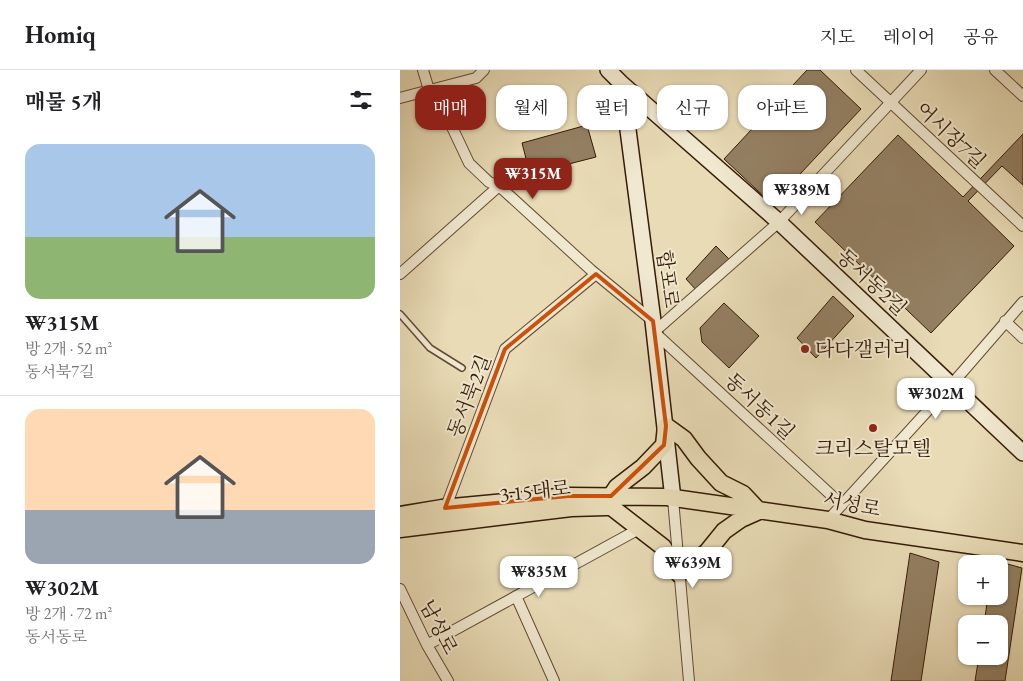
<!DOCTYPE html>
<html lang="ko">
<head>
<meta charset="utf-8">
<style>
  :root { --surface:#fff; --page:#f6f6f6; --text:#202124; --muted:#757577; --line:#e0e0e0; --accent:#8f2418 }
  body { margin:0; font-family:"EB Garamond","Noto Serif KR",serif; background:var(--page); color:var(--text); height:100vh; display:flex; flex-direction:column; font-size:19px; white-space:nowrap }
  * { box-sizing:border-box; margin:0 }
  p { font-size:16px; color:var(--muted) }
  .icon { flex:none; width:28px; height:28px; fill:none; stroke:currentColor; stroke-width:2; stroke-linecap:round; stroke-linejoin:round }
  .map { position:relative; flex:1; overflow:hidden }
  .side { display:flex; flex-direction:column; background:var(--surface); width:400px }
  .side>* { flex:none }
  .banner { position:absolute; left:15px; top:15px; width:475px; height:45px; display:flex; gap:10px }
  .fabs { position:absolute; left:558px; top:485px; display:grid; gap:10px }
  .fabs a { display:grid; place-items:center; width:50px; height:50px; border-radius:10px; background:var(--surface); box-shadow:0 1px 4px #0004; font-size:25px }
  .price { position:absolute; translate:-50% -42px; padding:0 11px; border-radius:10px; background:#fff; color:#222; font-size:16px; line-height:32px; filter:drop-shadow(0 1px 2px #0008) }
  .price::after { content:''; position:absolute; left:50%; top:30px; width:15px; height:11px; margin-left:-8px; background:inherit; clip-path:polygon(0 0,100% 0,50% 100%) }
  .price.selected { background:var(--accent); color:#fff }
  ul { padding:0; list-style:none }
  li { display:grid; align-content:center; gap:10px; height:265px; padding:0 25px }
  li+li { border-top:1px solid var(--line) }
  li span { display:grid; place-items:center; height:155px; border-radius:15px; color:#555 }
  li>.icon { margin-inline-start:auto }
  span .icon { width:90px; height:90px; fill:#fffc; stroke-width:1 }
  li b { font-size:21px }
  h2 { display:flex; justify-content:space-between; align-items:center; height:60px; padding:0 25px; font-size:21px }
  .chip { padding:0 18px; border-radius:15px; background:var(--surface); box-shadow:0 1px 4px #0004; font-size:18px; line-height:45px }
  .chip.selected { background:var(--accent); color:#fff }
  header { display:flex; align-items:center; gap:30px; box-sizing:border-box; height:70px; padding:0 25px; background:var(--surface); border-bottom:1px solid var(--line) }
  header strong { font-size:24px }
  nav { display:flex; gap:28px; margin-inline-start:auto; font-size:18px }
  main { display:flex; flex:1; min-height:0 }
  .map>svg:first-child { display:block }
  .building { fill:#937f62; stroke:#361b06 }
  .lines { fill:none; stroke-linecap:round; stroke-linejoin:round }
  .service-casing { stroke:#624b32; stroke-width:8 }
  .minor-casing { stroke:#624b32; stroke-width:12 }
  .secondary-casing { stroke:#361b06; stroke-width:18 }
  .primary-casing { stroke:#361b06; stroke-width:19 }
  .service { stroke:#f0e8d0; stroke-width:5 }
  .minor { stroke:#f0e8d0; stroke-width:10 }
  .secondary { stroke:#f0e8d0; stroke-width:15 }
  .primary { stroke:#e8dbb6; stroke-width:16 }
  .marked { fill:none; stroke:#cd500b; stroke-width:4; stroke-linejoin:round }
  .poi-dot { fill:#8f2418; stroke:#f0e8d0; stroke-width:2 }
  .labels { text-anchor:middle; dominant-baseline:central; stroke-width:4; stroke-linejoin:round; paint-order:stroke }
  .street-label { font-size:20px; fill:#361b06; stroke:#f0e8d0 }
  .poi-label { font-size:20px; fill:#361b06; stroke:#f0e8d0; text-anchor:start }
</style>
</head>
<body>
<header>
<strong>Homiq</strong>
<nav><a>지도</a><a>레이어</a><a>공유</a></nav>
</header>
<main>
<section class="side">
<h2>매물 5개<svg class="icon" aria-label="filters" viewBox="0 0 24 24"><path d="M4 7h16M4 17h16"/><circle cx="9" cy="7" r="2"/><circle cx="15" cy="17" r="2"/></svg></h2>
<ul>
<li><span style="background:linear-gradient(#a9c7e8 60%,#8fb573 0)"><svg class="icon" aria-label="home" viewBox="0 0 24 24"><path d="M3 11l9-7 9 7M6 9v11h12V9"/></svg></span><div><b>₩315M</b><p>방 2개 · 52 m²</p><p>동서북7길</p></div></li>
<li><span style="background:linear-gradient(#ffd9b3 65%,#9aa5b1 0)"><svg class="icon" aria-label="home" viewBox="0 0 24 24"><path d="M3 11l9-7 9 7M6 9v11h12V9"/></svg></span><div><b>₩302M</b><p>방 2개 · 72 m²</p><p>동서동로</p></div></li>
</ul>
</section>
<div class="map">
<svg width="623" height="611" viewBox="0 0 623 611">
  <rect width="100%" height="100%" fill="#e8dbb6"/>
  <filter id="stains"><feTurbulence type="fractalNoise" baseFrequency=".004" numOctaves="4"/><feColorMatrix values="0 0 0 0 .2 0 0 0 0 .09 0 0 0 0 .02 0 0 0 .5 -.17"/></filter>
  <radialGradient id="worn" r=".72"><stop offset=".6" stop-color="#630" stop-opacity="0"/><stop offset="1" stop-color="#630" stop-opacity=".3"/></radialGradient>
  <path class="building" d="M407 0H420L461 39 372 134 324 89Z
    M187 55 196 87 130 104 122 73Z
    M623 64V115L602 96 568 131 614 176 531 263 415 152 498 65 563 127Z
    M316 176 329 189 298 222 286 209Z
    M433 226 454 246 416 288 397 268Z
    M324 233 359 266 329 298 302 272 300 258Z
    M510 483 539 492 521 611H491Z
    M593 490 622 498 605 611H575L579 586H599V554H584L588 526H599V494H592Z"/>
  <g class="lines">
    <g class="service-casing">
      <path id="service" d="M0 244 30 278 62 298"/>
    </g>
    <g class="minor-casing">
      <path id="minor" d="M23 0 29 20 52 57 69 93 89 112 99 116 191 200 253 251
        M456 0 623 156
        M595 0 623 26
        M0 28 76 8 84 0
        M0 204 99 116
        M605 251 623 268
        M273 429 289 611
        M442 435 254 262 379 152 521 0
        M44 442 105 279 196 204
        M428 450 552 314 623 232
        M0 519 27 575 48 611
        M116 526 154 611
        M27 575 239 459"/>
    </g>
    <g class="secondary-casing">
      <path id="secondary" d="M208 0 222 14 253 251 273 429
        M222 14 379 152 623 383"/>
    </g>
    <g class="primary-casing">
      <path id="primary" d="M210 436 263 477 279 504 307 482 324 461 341 449 359 441 343 424 321 413 298 388 284 369 266 356 264 375 243 397 217 417 211 426
        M0 445 42 438 168 426 267 427 428 450 465 460 623 483
        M0 459 171 438 206 437"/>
    </g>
    <use href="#service" class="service"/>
    <use href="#minor" class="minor"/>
    <use href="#secondary" class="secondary"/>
    <use href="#primary" class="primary"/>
  </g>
  <path class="marked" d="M196 204 253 251 266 356 264 375 211 426H168L45 438 105 279Z"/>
  <g class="poi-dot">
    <circle cx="405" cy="279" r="5"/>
    <circle cx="473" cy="358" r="5"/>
  </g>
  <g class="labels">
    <g class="street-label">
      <text transform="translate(551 65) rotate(43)">어시장7길</text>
      <text transform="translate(268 209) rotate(82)">합포로</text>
      <text transform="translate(472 212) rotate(43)">동서동2길</text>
      <text transform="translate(69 326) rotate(-69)">동서북2길</text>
      <text transform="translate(360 336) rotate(43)">동서동1길</text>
      <text transform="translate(135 421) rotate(-6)">3·15대로</text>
      <text transform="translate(452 434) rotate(11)">서성로</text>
      <text transform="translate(39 557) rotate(63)">남성로</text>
    </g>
    <g class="poi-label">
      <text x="415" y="279">다다갤러리</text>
      <text x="473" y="378" text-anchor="middle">크리스탈모텔</text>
    </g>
  </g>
  <rect width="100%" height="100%" filter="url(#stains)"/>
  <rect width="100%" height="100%" fill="url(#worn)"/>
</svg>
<div class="fabs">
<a>+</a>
<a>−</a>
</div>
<b class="price selected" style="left:133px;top:130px">₩315M</b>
<b class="price" style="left:402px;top:146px">₩389M</b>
<b class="price" style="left:536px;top:350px">₩302M</b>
<b class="price" style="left:293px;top:519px">₩639M</b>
<b class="price" style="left:139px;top:528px">₩835M</b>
<div class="banner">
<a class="chip selected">매매</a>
<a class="chip">월세</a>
<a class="chip">필터</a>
<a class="chip">신규</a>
<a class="chip">아파트</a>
</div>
</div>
</main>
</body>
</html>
